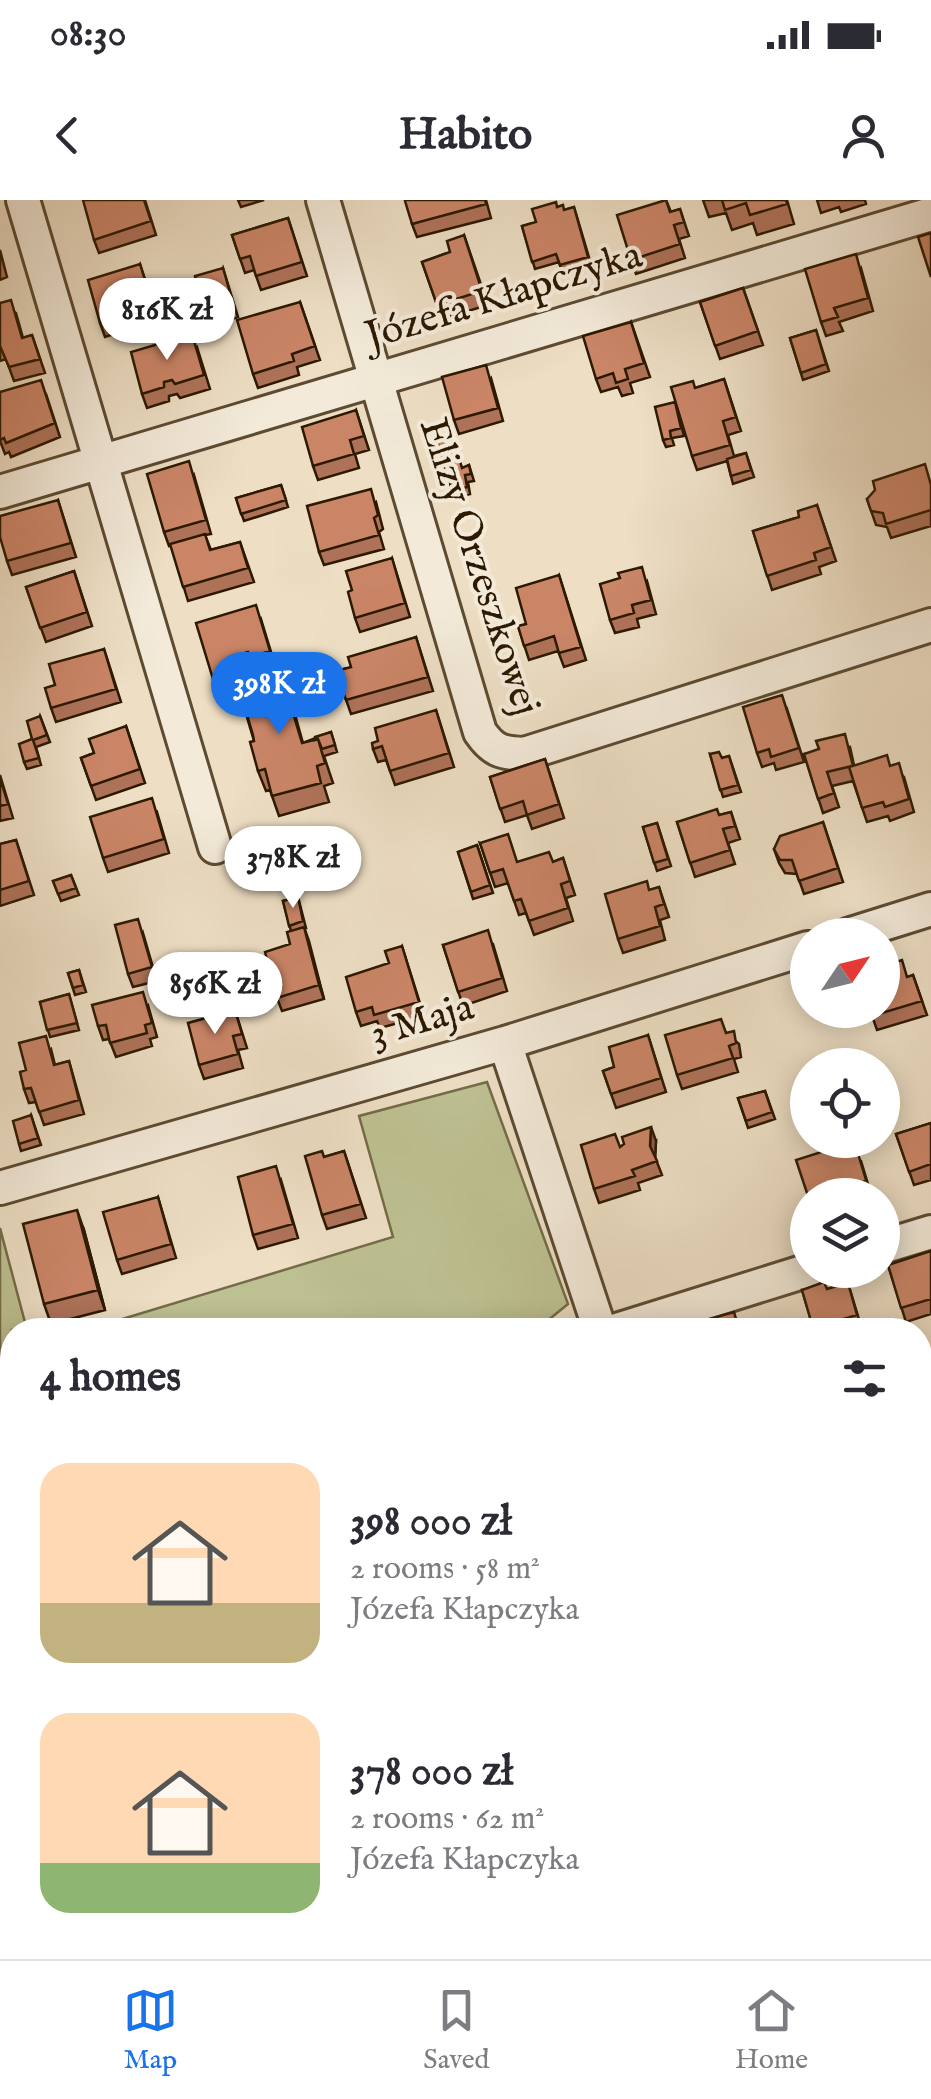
<!DOCTYPE html>
<html lang="en">
<head>
<meta charset="utf-8">
<style>
  :root { --surface:#fff; --page:#f2f2f3; --text:#2b2b33; --muted:#7c7c81; --line:#e1e1e2; --accent:#1a73e8 }
  body { margin:0; font-family:"IM FELL English",serif; background:var(--page); color:var(--text); height:100vh; display:flex; flex-direction:column; font-size:38px; white-space:nowrap }
  * { box-sizing:border-box; margin:0 }
  p { font-size:32px; color:var(--muted) }
  .icon { flex:none; width:55px; height:55px; fill:none; stroke:currentColor; stroke-width:2; stroke-linecap:round; stroke-linejoin:round }
  .map { position:relative; flex:1; overflow:hidden }
  .drawer { position:absolute; left:0px; top:1118px; width:932px; height:642px; display:flex; flex-direction:column; background:var(--surface); border-radius:40px 40px 0 0; box-shadow:0 5px 25px #0003 }
  .drawer>* { flex:none }
  .needle { width:65px; rotate:55deg }
  .controls { position:absolute; left:790px; top:718px; display:grid; gap:20px }
  .controls a { display:grid; place-items:center; width:110px; height:110px; border-radius:50%; background:var(--surface); box-shadow:0 5px 25px #0003; font-size:50px }
  .price { position:absolute; translate:-50% -85px; padding:0 22px; border-radius:35px; background:#fff; color:#222; font-size:32px; line-height:65px; filter:drop-shadow(0 2px 5px #0008) }
  .price::after { content:''; position:absolute; left:50%; top:60px; width:30px; height:22px; margin-left:-15px; background:inherit; clip-path:polygon(0 0,100% 0,50% 100%) }
  .price.current { background:var(--accent); color:#fff }
  ul { padding:0; list-style:none }
  li { display:flex; align-items:center; gap:30px; height:250px; padding:0 40px }
  li span { display:grid; place-items:center; flex:none; width:280px; height:200px; border-radius:30px; color:#555 }
  li>.icon { margin-inline-start:auto }
  span .icon { width:120px; height:120px; fill:#fffc; stroke-width:1 }
  li b { font-size:42px }
  h2 { display:flex; justify-content:space-between; align-items:center; height:120px; padding:0 40px; font-size:42px }
  .status { display:flex; justify-content:space-between; align-items:center; height:70px; padding:0 50px; background:var(--surface); direction:ltr }
  .status svg { height:28px; fill:currentColor }
  header { display:flex; justify-content:space-between; align-items:center; height:130px; padding:0 40px; background:var(--surface); font-size:45px; font-weight:700 }
  .menu { display:flex; justify-content:space-around; align-items:center; height:140px; border-top:2px solid var(--line); background:var(--surface); font-size:28px; color:var(--muted) }
  .menu a { display:grid; justify-items:center; gap:5px }
  .menu .current { color:var(--accent) }
  .map>svg:first-child { display:block }
  .green { fill:#bdc091; stroke:#746c48; stroke-width:2.5 }
  .lines { fill:none; stroke-linecap:round; stroke-linejoin:round }
  .minor-casing { stroke:#5c4a31; stroke-width:38 }
  .minor { stroke:#f3ead9; stroke-width:32 }
  .wall { fill:#ae7259; stroke:#2c1900; stroke-width:2.5 }
  .shaded-wall { fill:#8d5d48; stroke:#2c1900; stroke-width:2.5 }
  .building { fill:#ca8567; stroke:#2c1900; stroke-width:2.5 }
  .labels { text-anchor:middle; dominant-baseline:central; stroke-width:8; stroke-linejoin:round; paint-order:stroke }
  .street-label { font-size:40px; fill:#2c1900; stroke:#f3ead9 }
</style>
</head>
<body>
<div class="status"><b>08:30</b><svg viewBox="0 0 49 12"><path d="M0 12V9h3v3zM5 12V6h3v6zM10 12V3h3v9zM15 12V0h3v12zM26 1h20v11H26zM47 4h2v5h-2z"/></svg></div>
<header><svg class="icon" aria-label="back" viewBox="0 0 24 24"><path d="M15 5l-7 7 7 7"/></svg>Habito<svg class="icon" aria-label="person" viewBox="0 0 24 24"><circle cx="12" cy="8" r="4"/><path d="M4 21q1-7 8-7t8 7"/></svg></header>
<div class="map">
<svg width="931" height="1759" viewBox="0 0 931 1759">
  <rect width="100%" height="100%" fill="#eddec4"/>
  <filter id="stains"><feTurbulence type="fractalNoise" baseFrequency=".002" numOctaves="4"/><feColorMatrix values="0 0 0 0 .2 0 0 0 0 .09 0 0 0 0 .02 0 0 0 .5 -.17"/></filter>
  <radialGradient id="worn" r=".72"><stop offset=".6" stop-color="#630" stop-opacity="0"/><stop offset="1" stop-color="#630" stop-opacity=".3"/></radialGradient>
  <path class="green" d="M487 882 568 1104 536 1130H86L393 1037 359 916Z
    M0 1028 27 1130H12V1310L0 1314Z
    M920 1256 931 1293V1355L920 1358Z"/>
  <g class="lines">
    <g class="minor-casing">
      <path id="minor" d="M23 0 215 647
        M323 0 480 532C493 551 502 553 524 554L931 425
        M0 292 931 14
        M848 735 931 709
        M505 843 600 1130
        M0 988 505 843 808 748
        M882 1047 931 1032
        M617 1130 809 1070
        M0 1334 12 1330
        M506 1748V1759
        M723 1748V1759"/>
    </g>
    <use href="#minor" class="minor"/>
  </g>
  <path class="wall" d="M145 0 156 35 99 53 94 40Z
    M238 0H264L241 7Z
    M486 0 491 18 417 37 412 24Z
    M666 0 671 12 680 9 689 36 679 39 685 58 636 74 631 60Z
    M703 0H787L794 24 757 35 753 23 732 30 726 13 709 17Z
    M817 0H865L866 4 841 12 839 7 821 13Z
    M557 7 564 10 574 7 591 64 562 72 559 62 535 69 522 26 536 22Z
    M288 18 307 76 261 90 254 70 245 73 232 35Z
    M464 35 488 105 442 119 422 62 450 52Z
    M0 50 7 77 0 80Z
    M140 64 158 120 105 137 100 123Z
    M223 68 238 117 210 126 205 112Z
    M861 68 873 111 839 122 843 131 826 136 821 122Z
    M743 88 763 145 720 159 700 102Z
    M300 102 320 160 297 167 299 175 258 188 253 174Z
    M0 103 16 113 23 138 32 135 45 173 14 181 6 159 0 161Z
    M631 122 650 177 630 183 633 193 622 196 618 187 601 192 596 179Z
    M816 130 829 171 803 180 790 138Z
    M197 147 210 189 180 198 177 194 169 196V201L147 208 142 194Z
    M491 178 503 221 459 234 454 220Z
    M724 179 741 231 728 235 734 256 746 253 754 277 733 284 727 261 697 270 692 256 695 188Z
    M0 192 46 194 60 237 11 257 9 252 5 254 0 241Z
    M677 209 684 236 672 238 674 245 666 247 663 240Z
    M356 210 369 250 355 254 359 268 318 280 313 266Z
    M437 241 463 268 469 265 474 281 468 282 470 294 455 298Z
    M194 275 211 334 205 335 211 350 240 342 254 382 188 401 171 345 169 346 164 332Z
    M931 282V326L891 338 887 327 876 325 867 299Z
    M281 285 288 307 244 321 236 298Z
    M58 300 76 357 12 375 7 361Z
    M376 302 383 329 379 332 384 349 324 365 319 352Z
    M817 305 836 361 819 367 821 374 772 390 753 331 799 317Z
    M392 358 410 417 360 432 355 418Z
    M74 371 92 426 46 442 26 387Z
    M559 375 586 460 564 467 558 451 529 460 518 426 526 424Z
    M647 381 656 414 637 419 639 427 615 433 610 420Z
    M261 419 275 465 256 470 253 465 240 469 243 484 289 493 303 543 331 532 337 552 324 556 333 583 324 586 329 602 279 616 270 590 266 591 258 571 254 541 238 487 218 493 213 479Z
    M416 437 433 491 351 514 336 471 351 467Z
    M104 449 121 502 56 522 51 508 55 485Z
    M787 509 804 562 776 570 774 563 762 567 757 553Z
    M436 510 454 567 395 585 386 560 378 562 373 549 378 541Z
    M40 516 50 542 36 547 41 565 27 569 24 562Z
    M126 526 145 583 96 600 81 558 94 553Z
    M850 547 854 565 890 566 904 577 914 612 890 621 888 616 867 622 853 581 832 586 839 607 823 613 804 554Z
    M710 554 722 558 729 556 741 592 723 597Z
    M545 559 564 618 532 629 527 615 505 622 490 577Z
    M0 575 13 618 0 621Z
    M157 612 169 653 108 672 103 658Z
    M731 612 740 639 728 643 735 664 695 677 677 622 720 615Z
    M823 622 843 682 804 694 797 674 785 673 779 663 774 649Z
    M657 623 671 666 657 671 643 627Z
    M16 640 34 695 0 706V644Z
    M480 643 517 662H553L563 658 575 695 566 698 573 721 534 735 526 713 519 715 508 683 495 687Z
    M477 645 493 693 473 699 458 652Z
    M71 675 79 695 61 701 53 681Z
    M659 687 669 717 660 720 665 740 623 753 618 739 650 690Z
    M298 697 306 728H304L324 799 282 811 277 798 290 744 291 731 283 701Z
    M143 733 157 781 133 787 128 774Z
    M493 744 507 791 463 806 443 745Z
    M402 746 424 816 380 828 377 821 361 826 356 812Z
    M79 770 86 792 75 795 68 773Z
    M231 773 247 777 255 808 248 810 245 804 233 807 231 800Z
    M913 775 927 815 877 830 870 810 908 777Z
    M69 794 79 830 50 837 40 802Z
    M148 805 157 837 150 839 152 846 116 857 109 839 103 840 98 826Z
    M235 810 247 848 238 850 243 868 204 879 199 865Z
    M726 833 739 844 741 857 734 859 738 872 682 889 677 875Z
    M648 835 666 892 616 908 603 871 614 867Z
    M51 849 55 865 69 861 84 914 44 925 36 902 29 903 24 889 26 870Z
    M765 891 775 919 748 928 738 898Z
    M31 915 41 945 21 951 19 944Z
    M931 923V980L914 985 896 934Z
    M656 941 655 957 662 975 638 983 640 990 599 1003 594 989Z
    M344 951 366 1018 327 1029 322 1015 324 957Z
    M840 953 861 961 871 994 808 995Z
    M281 980 298 1038 258 1049 253 1035Z
    M158 997 176 1058 122 1074 117 1060Z
    M84 1030 105 1110 51 1124 44 1104Z
    M931 1051V1114L906 1122 888 1065Z
    M848 1083 862 1129 858 1130H814L802 1090 827 1089Z
    M931 1532V1612L920 1613V1533Z"/>
  <path class="shaded-wall" d="M304 727 309 741 324 799 319 785Z
    M651 927 656 941 655 960 650 946Z
    M77 1010 84 1030 105 1110 98 1090Z
    M60 1748H64L66 1759H60Z
    M348 1748H354L355 1759H348Z
    M645 1748H653L654 1759H646Z
    M865 1748H872L873 1759H865Z"/>
  <path class="building" d="M83 0H144L151 21 94 40Z
    M407 0H485L486 4 412 24 405 1Z
    M666 0 670 12 680 9 684 22 674 25 680 44 631 60 617 15Z
    M722 0H786L787 4 750 15 746 3 725 10Z
    M556 2 557 7 563 5 564 10 574 7 588 57 560 65 556 54 532 62 522 26 536 22 532 9Z
    M288 18 302 62 256 76 250 56 240 59 232 35Z
    M931 33V77L918 37Z
    M464 35 482 91 437 105 422 62 450 52 447 41Z
    M856 54 868 98 834 108 838 117 821 122 805 69Z
    M140 64 153 106 100 123 88 80Z
    M223 68 233 103 205 112 195 76Z
    M743 88 758 131 715 146 700 102Z
    M11 100 22 138 32 135 40 159 9 167 0 146V103Z
    M300 102 315 146 292 154 294 161 253 174 237 120Z
    M631 122 644 163 625 169 628 179 616 183 613 173 596 179 583 136Z
    M816 130 826 164 801 173 790 138Z
    M192 134 204 175 175 184 172 180 164 182V187L142 194 131 152Z
    M486 165 498 208 454 220 442 177Z
    M724 179 736 217 723 221 730 245 692 256 671 187 693 181 695 188Z
    M41 180 55 223 6 243 4 238 0 240V192Z
    M675 202 681 228 670 231 671 238 663 240 655 207Z
    M356 210 364 236 350 240 354 254 313 266 302 227Z
    M453 237 462 268 469 265 471 274 465 275 467 287 452 291 437 241Z
    M746 253 751 270 731 276 727 259Z
    M189 261 206 320 164 332 147 274Z
    M925 264 931 285V310L886 324 883 313 871 311 867 299 875 290 873 281Z
    M281 285 286 300 241 314 236 298Z
    M371 289 378 315 374 318 379 335 319 352 307 306Z
    M58 300 71 343 7 361 0 337V316Z
    M817 305 831 347 814 353 816 360 767 376 753 331 799 317 798 311Z
    M205 334 210 350 240 342 248 368 183 387 170 344Z
    M392 358 405 403 355 418 348 392 352 390 346 371Z
    M642 367 651 400 632 405 634 413 610 420 600 384 620 378 618 373Z
    M74 371 87 412 40 428 26 387Z
    M559 375 581 447 559 453 554 436 524 446 518 426 526 424 516 388Z
    M256 405 270 451 251 457 248 452 235 456 239 472 213 479 196 423Z
    M416 437 428 477 346 500 336 471 351 467 348 457Z
    M104 449 116 489 51 508 45 488 55 485 49 464Z
    M281 473 302 543 318 539 325 563 317 566 321 583 272 596 265 569 258 571 250 542 254 541 253 535 238 485Z
    M782 495 799 548 771 557 769 549 757 553 743 507Z
    M436 510 449 553 390 571 382 546 373 549 372 543 378 541 375 528Z
    M40 516 47 535 33 540 39 558 24 562 19 544 32 539 27 521Z
    M126 526 140 569 91 586 81 558 94 553 89 539Z
    M331 532 335 545 322 549 318 539 315 540V537Z
    M845 534 853 566 887 555 890 566 899 563 909 599 885 607 883 602 862 608 849 567 852 566 827 572 834 593 818 599 804 554 819 549 816 541Z
    M719 552 722 558 729 556 738 585 720 590 710 554Z
    M545 559 559 604 527 615 523 601 500 609 490 577Z
    M0 578 8 604 0 606Z
    M152 598 164 639 103 658 90 617Z
    M717 609 719 615 731 612 735 626 723 629 730 650 690 663 677 622Z
    M823 622 838 668 799 681 792 660H780L774 649 780 636Z
    M657 623 668 659 654 663 643 627Z
    M508 634 517 662 549 652 553 662 563 658 570 681 561 684 568 708 529 721 521 699 514 701 503 669 490 673 480 643Z
    M16 640 29 681 0 690V644Z
    M477 645 490 685 471 692 458 652Z
    M71 675 76 688 58 694 53 681Z
    M647 681 649 690 659 687 664 704 655 707 660 726 618 739 605 694Z
    M298 697 303 721 289 726 283 701Z
    M138 719 152 767 128 774 115 725Z
    M304 727 319 785 277 798 265 752 290 744 287 732Z
    M488 730 502 778 458 792 443 745Z
    M402 746 419 802 374 815 372 807 356 812 346 777 389 763 385 751Z
    M902 760 907 777 913 775 922 801 872 816 870 810H882V766Z
    M229 768 231 773 244 770 253 801 245 803 243 796 231 800 223 769Z
    M79 770 83 785 73 788 68 773Z
    M143 792 152 823 145 825 147 833 110 843 106 825 98 826 92 805Z
    M69 794 77 823 47 830 40 802Z
    M235 810 242 834 233 836 238 854 199 865 188 823Z
    M721 819 726 833 734 831 736 843 729 846 733 858 677 875 665 835Z
    M648 835 661 878 611 894 603 871 614 867 609 847Z
    M46 836 54 865 69 861 79 900 39 912 31 888 24 889 20 872 26 870 19 843Z
    M765 891 772 912 746 921 738 898Z
    M31 915 38 938 19 944 13 921Z
    M931 923V964L909 972 896 934Z
    M651 927 650 946 657 961 632 970 635 976 594 989 581 945 615 934 620 947 624 944 622 937Z
    M837 947 839 953 856 947 866 980 849 985 851 991 838 995 808 996 796 960Z
    M322 951 324 957 344 951 361 1004 322 1015 305 956Z
    M276 966 293 1024 253 1035 238 977Z
    M158 997 171 1044 117 1060 103 1012Z
    M77 1010 98 1090 44 1104 23 1024Z
    M931 1051V1099L901 1108 888 1065Z
    M824 1082 827 1089 848 1083 857 1115 813 1128 802 1090Z
    M734 1112 739 1129 749 1127 750 1130H693L692 1124Z
    M931 1532V1592L920 1593V1533Z
    M12 1737V1748H60V1759H5L4 1738Z
    M295 1748H348V1759H295Z
    M592 1748H645L646 1759H592Z
    M809 1748H865V1759H809Z"/>
  <g class="labels">
    <g class="street-label">
      <text transform="translate(504 97) rotate(-17)">Józefa Kłapczyka</text>
      <text transform="translate(478 367) rotate(72)">Elizy Orzeszkowej</text>
      <text transform="translate(422 822) rotate(-16)">3 Maja</text>
    </g>
  </g>
  <rect width="100%" height="100%" filter="url(#stains)"/>
  <rect width="100%" height="100%" fill="url(#worn)"/>
</svg>
<div class="controls">
<a><svg class="needle" viewBox="-14 -14 28 28"><path d="M0-13l5 13h-10z" fill="#e53935"/><path d="M0 13l5-13h-10z" fill="#7c7c81"/></svg></a>
<a><svg class="icon" aria-label="locate" viewBox="0 0 24 24"><circle cx="12" cy="12" r="6"/><path d="M12 2v4M12 18v4M2 12h4M18 12h4"/></svg></a>
<a><svg class="icon" aria-label="layers" viewBox="0 0 24 24"><path d="M12 4l9 5-9 5-9-5zM3 14l9 5 9-5"/></svg></a>
</div>
<b class="price" style="left:167px;top:163px">816K zł</b>
<b class="price current" style="left:279px;top:537px">398K zł</b>
<b class="price" style="left:293px;top:711px">378K zł</b>
<b class="price" style="left:215px;top:837px">856K zł</b>
<section class="drawer">
<h2>4 homes<svg class="icon" aria-label="filters" viewBox="0 0 24 24"><path d="M4 7h16M4 17h16"/><circle cx="9" cy="7" r="2"/><circle cx="15" cy="17" r="2"/></svg></h2>
<ul>
<li><span style="background:linear-gradient(#ffd9b3 70%,#c2b280 0)"><svg class="icon" aria-label="home" viewBox="0 0 24 24"><path d="M3 11l9-7 9 7M6 9v11h12V9"/></svg></span><div><b>398 000 zł</b><p>2 rooms · 58 m²</p><p>Józefa Kłapczyka</p></div></li>
<li><span style="background:linear-gradient(#ffd9b3 75%,#8fb573 0)"><svg class="icon" aria-label="home" viewBox="0 0 24 24"><path d="M3 11l9-7 9 7M6 9v11h12V9"/></svg></span><div><b>378 000 zł</b><p>2 rooms · 62 m²</p><p>Józefa Kłapczyka</p></div></li>
</ul>
</section>
</div>
<nav class="menu">
<a class="current"><svg class="icon" aria-label="map" viewBox="0 0 24 24"><path d="M3 6l6-2 6 2 6-2v14l-6 2-6-2-6 2zM9 4v14M15 6v14"/></svg>Map</a>
<a><svg class="icon" aria-label="saved" viewBox="0 0 24 24"><path d="M7 4h10v16l-5-4-5 4z"/></svg>Saved</a>
<a><svg class="icon" aria-label="home" viewBox="0 0 24 24"><path d="M3 11l9-7 9 7M6 9v11h12V9"/></svg>Home</a>
</nav>
</body>
</html>
